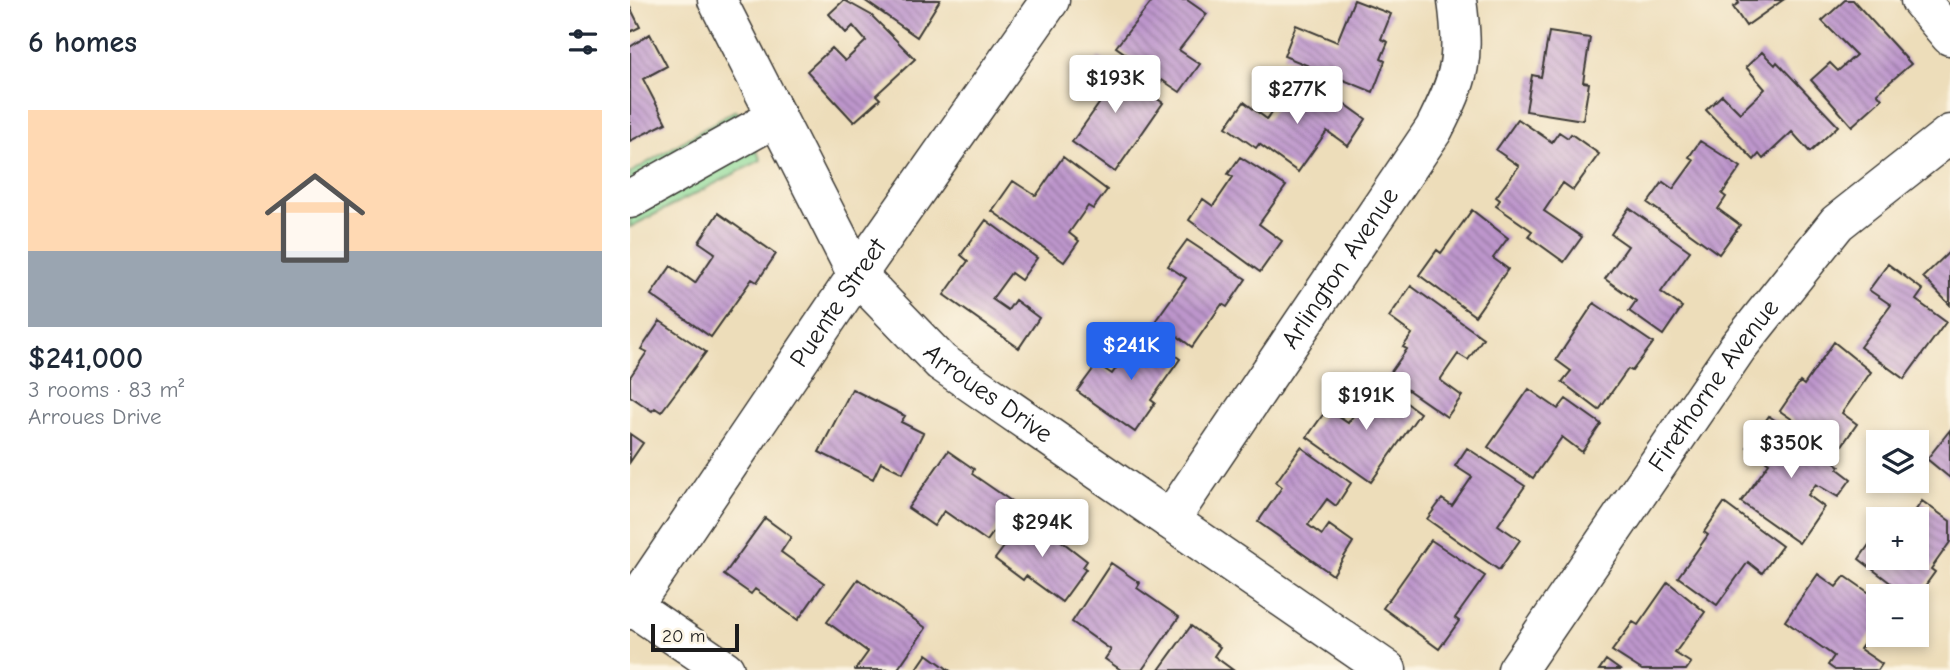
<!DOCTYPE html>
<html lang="en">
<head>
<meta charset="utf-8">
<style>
  :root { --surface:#fff; --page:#f2f2f3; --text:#1f2937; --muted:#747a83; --line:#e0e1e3; --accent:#2563eb }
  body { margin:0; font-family:"Comic Neue",sans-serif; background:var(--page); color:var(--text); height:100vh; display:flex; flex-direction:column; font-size:26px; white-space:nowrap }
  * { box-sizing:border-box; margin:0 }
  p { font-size:23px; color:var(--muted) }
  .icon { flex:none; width:38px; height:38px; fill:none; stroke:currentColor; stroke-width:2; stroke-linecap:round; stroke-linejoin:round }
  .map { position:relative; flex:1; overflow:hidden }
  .details { display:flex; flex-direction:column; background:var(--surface); width:630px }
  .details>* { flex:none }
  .buttons { position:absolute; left:1236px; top:430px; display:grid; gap:14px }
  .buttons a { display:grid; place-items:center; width:63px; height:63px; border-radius:0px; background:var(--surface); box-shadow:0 4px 10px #0003; font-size:35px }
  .scale { position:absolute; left:21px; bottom:18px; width:88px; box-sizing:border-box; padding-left:7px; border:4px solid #1c1c1c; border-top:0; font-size:19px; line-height:24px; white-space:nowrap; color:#1c1c1c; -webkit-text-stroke:5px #fcf5e5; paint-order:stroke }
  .price { position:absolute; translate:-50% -60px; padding:0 16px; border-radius:7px; background:#fff; color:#222; font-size:23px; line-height:46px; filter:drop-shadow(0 2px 4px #0008) }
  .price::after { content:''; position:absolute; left:50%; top:42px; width:21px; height:16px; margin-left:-10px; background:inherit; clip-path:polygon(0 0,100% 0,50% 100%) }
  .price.selected { background:var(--accent); color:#fff }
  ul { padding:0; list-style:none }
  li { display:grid; align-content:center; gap:14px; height:371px; padding:0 28px }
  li+li { border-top:2px solid var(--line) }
  li span { display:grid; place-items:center; height:217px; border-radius:0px; color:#555 }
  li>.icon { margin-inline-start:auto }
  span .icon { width:126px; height:126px; fill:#fffc; stroke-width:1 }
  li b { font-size:30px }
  h2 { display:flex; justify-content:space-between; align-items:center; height:84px; padding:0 28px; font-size:30px }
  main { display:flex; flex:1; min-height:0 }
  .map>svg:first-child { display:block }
  .grass { fill:#8fdc9a; stroke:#567c5b; stroke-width:2 }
  .building { fill:url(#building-back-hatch) }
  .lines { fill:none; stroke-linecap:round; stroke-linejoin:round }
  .minor-casing { stroke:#3b3934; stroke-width:41 }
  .minor { stroke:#fff; stroke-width:38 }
  .labels { text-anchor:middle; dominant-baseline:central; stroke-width:5; stroke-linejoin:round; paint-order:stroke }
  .street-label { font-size:26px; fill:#1c1c1c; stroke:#fcf5e5 }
</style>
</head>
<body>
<main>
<section class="details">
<h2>6 homes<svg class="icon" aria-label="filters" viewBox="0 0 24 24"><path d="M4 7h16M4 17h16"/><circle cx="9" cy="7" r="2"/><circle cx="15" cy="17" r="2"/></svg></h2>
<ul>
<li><span style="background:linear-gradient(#ffd9b3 65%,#9aa5b1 0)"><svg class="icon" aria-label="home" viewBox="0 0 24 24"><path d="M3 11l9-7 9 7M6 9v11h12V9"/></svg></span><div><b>$241,000</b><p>3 rooms · 83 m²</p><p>Arroues Drive</p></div></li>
</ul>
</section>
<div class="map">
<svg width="1320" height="670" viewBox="0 0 1320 670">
  <defs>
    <pattern id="building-back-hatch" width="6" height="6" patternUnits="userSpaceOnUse" patternTransform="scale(1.75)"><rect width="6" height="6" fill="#bd96cc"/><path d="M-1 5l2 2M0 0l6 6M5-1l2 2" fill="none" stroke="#997aa5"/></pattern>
  </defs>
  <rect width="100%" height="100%" fill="#fcf5e5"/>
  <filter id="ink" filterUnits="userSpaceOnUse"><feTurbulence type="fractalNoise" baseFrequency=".0143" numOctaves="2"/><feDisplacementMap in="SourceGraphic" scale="14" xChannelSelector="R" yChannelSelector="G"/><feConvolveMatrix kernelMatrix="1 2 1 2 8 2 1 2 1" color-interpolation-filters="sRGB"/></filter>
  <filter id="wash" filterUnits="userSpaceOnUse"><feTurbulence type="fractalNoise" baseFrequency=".00686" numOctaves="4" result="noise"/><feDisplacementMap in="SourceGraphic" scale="28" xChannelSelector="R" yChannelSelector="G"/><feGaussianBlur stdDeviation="1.57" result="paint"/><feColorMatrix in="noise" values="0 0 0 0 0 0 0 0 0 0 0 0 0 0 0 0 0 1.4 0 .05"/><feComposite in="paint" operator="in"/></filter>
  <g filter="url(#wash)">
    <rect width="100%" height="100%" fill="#edddba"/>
    <path class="grass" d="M106 110 131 160 0 227V173Z"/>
    <g id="blocks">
      <path class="building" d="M214 0 241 15 285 59 246 95 250 99 224 122 177 71 202 48 215 61 236 41 223 26 216 33 199 14Z
        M234 0H310L287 37Z
        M523 0H557L577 14 549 50 570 64 550 92 532 80 529 84 517 75 520 71 486 47Z
        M724 0 761 14 751 39 758 42 751 59 755 61 743 92 654 56 666 25 707 42Z
        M1107 0H1153L1116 26 1103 7 1109 3Z
        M1215 0H1223L1281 64 1247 93 1252 99 1222 126 1181 80 1200 63 1208 71 1226 55 1192 21Z
        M0 7 10 27 0 32Z
        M919 32 960 38 953 82 959 83 953 120 896 111 902 75 911 77Z
        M20 34 37 66 13 79 36 123 0 141V47Z
        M1132 52 1145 65 1147 62 1208 126 1180 152 1162 132 1133 159 1129 154 1124 160 1076 110 1092 95 1110 113 1135 89 1116 67Z
        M469 57 533 103 485 172 442 142 471 101 449 85Z
        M663 83 693 105 701 94 736 119 718 146 697 131 668 172 629 144 626 148 596 127 614 102 637 119Z
        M888 119 922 142 929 132 938 138 941 134 969 154 943 190 933 183 914 211 952 237 934 262 898 236 902 231 866 206 870 200 866 197 889 166 866 150Z
        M1070 141 1111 167 1092 194 1096 197 1088 209 1110 225 1089 254 1018 203 1033 182 1043 189 1064 160 1059 157Z
        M433 157 477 190 463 209 458 206 439 233 449 241 434 262 362 211 383 181 406 196Z
        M610 157 656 186 629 224 652 241 630 272 559 220 573 199 583 206 603 177 598 174Z
        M999 208 1060 251 1031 292 1052 307 1033 335 999 311 1006 301 975 279 998 246 981 234Z
        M842 210 878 238 863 258 878 269 845 316 789 275 807 250 811 253Z
        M88 213 146 254 127 282 122 279 81 337 21 295 41 266 65 283 85 253 69 242Z
        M356 220 407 258 391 280 381 273 362 299 378 310 385 300 409 318 389 348 314 295 338 261 331 255Z
        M557 240 616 279 597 307 592 304 562 347 526 320 556 278 538 266Z
        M1320 251V305L1293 277Z
        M1258 264 1293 290 1286 300 1316 322 1274 379 1230 347 1261 305 1239 290Z
        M781 286 853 338 838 360 828 354 810 380 832 396 817 417 758 376 777 349 773 347 782 334 759 317Z
        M964 303 1023 343 1002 371 998 369 969 410 932 382 941 371 926 360Z
        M30 321 76 352 31 412 25 408 22 411 0 396V377L17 352 11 349Z
        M512 332 550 359 521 400 525 403 505 432 447 391 467 364 482 374Z
        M1204 342 1241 372 1212 413 1227 424 1208 451 1150 411 1170 382 1174 385Z
        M747 381 790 413 741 482 677 437 697 409 718 423Z
        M222 389 275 416 271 422 293 433 273 473 251 462 243 479 189 452Z
        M899 389 928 409 936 399 971 424 952 452 932 437 903 478 858 447Z
        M1139 416 1210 466 1208 469 1221 479 1208 497 1186 484 1178 495 1194 507 1169 543 1111 502 1139 463 1117 447Z
        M1320 430V478L1297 459Z
        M0 434 13 443 0 462Z
        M671 447 721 483 706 506 697 499 678 525 692 535 699 525 723 542 703 575 628 522 652 487 646 482Z
        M837 448 895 486 868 525 890 540 869 570 797 519 812 499 822 506 842 477 825 466Z
        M318 451 344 469 342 474 384 503 357 541 314 511 304 526 278 508Z
        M1292 501 1320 521V542L1301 569 1305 572 1287 597H1279L1229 559 1248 532V558H1286V520H1279Z
        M1094 503 1152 546 1132 573 1118 562 1087 605 1048 577 1078 535 1074 532Z
        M398 515 457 561 453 567 456 569 432 602 396 576 393 580 365 559Z
        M135 518 161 537 151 552 194 583 168 620 125 589 121 594 94 575Z
        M801 540 855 576 825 618 829 621 809 649 753 608Z
        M481 563 510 583 507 588 549 617 512 670H491L475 659 481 650 442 622Z
        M1188 574 1206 587 1215 576 1248 599V624L1230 649 1252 664 1248 670H1205L1198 665 1204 656 1155 621Z
        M228 579 296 628 267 670H225L238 652 197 622Z
        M1038 582 1075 612 1045 653 1061 663 1056 670H1012L982 651 1003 622 1008 625Z
        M561 626 590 647 584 656 603 670H529Z
        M297 654 319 670H286Z
        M976 660 990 670H969Z"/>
    </g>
  </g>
  <g filter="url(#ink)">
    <use href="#blocks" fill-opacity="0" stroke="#3b3934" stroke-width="2"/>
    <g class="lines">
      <g class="minor-casing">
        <g id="minor">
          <path id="s1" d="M87 0 227 275 311 362 757 670"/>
          <path d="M1290 0 1320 36"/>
          <path d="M0 199 147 117"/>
          <path id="s2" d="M540 520 804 129C831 76 835 60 827 0"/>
          <path d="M0 605 95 670"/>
          <path id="s3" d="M0 610 227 275 420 0"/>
          <path id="s4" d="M887 670 1108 347 1207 223 1320 134"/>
        </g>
      </g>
      <use href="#minor" class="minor"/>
    </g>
  </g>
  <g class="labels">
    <g class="street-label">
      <text stroke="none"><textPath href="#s2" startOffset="304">Arlington Avenue</textPath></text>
      <text stroke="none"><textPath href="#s3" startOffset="371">Puente Street</textPath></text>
      <text stroke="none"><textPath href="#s4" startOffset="346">Firethorne Avenue</textPath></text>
      <text stroke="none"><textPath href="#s1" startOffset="486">Arroues Drive</textPath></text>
    </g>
  </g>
</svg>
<div class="buttons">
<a><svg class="icon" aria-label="layers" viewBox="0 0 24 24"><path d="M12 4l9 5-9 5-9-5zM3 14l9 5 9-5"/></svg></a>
<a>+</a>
<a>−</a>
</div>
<div class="scale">20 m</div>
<b class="price" style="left:485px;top:115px">$193K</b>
<b class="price" style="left:667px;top:126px">$277K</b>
<b class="price selected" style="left:501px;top:382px">$241K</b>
<b class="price" style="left:736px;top:432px">$191K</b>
<b class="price" style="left:1161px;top:480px">$350K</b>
<b class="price" style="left:412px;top:559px">$294K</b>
</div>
</main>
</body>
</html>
